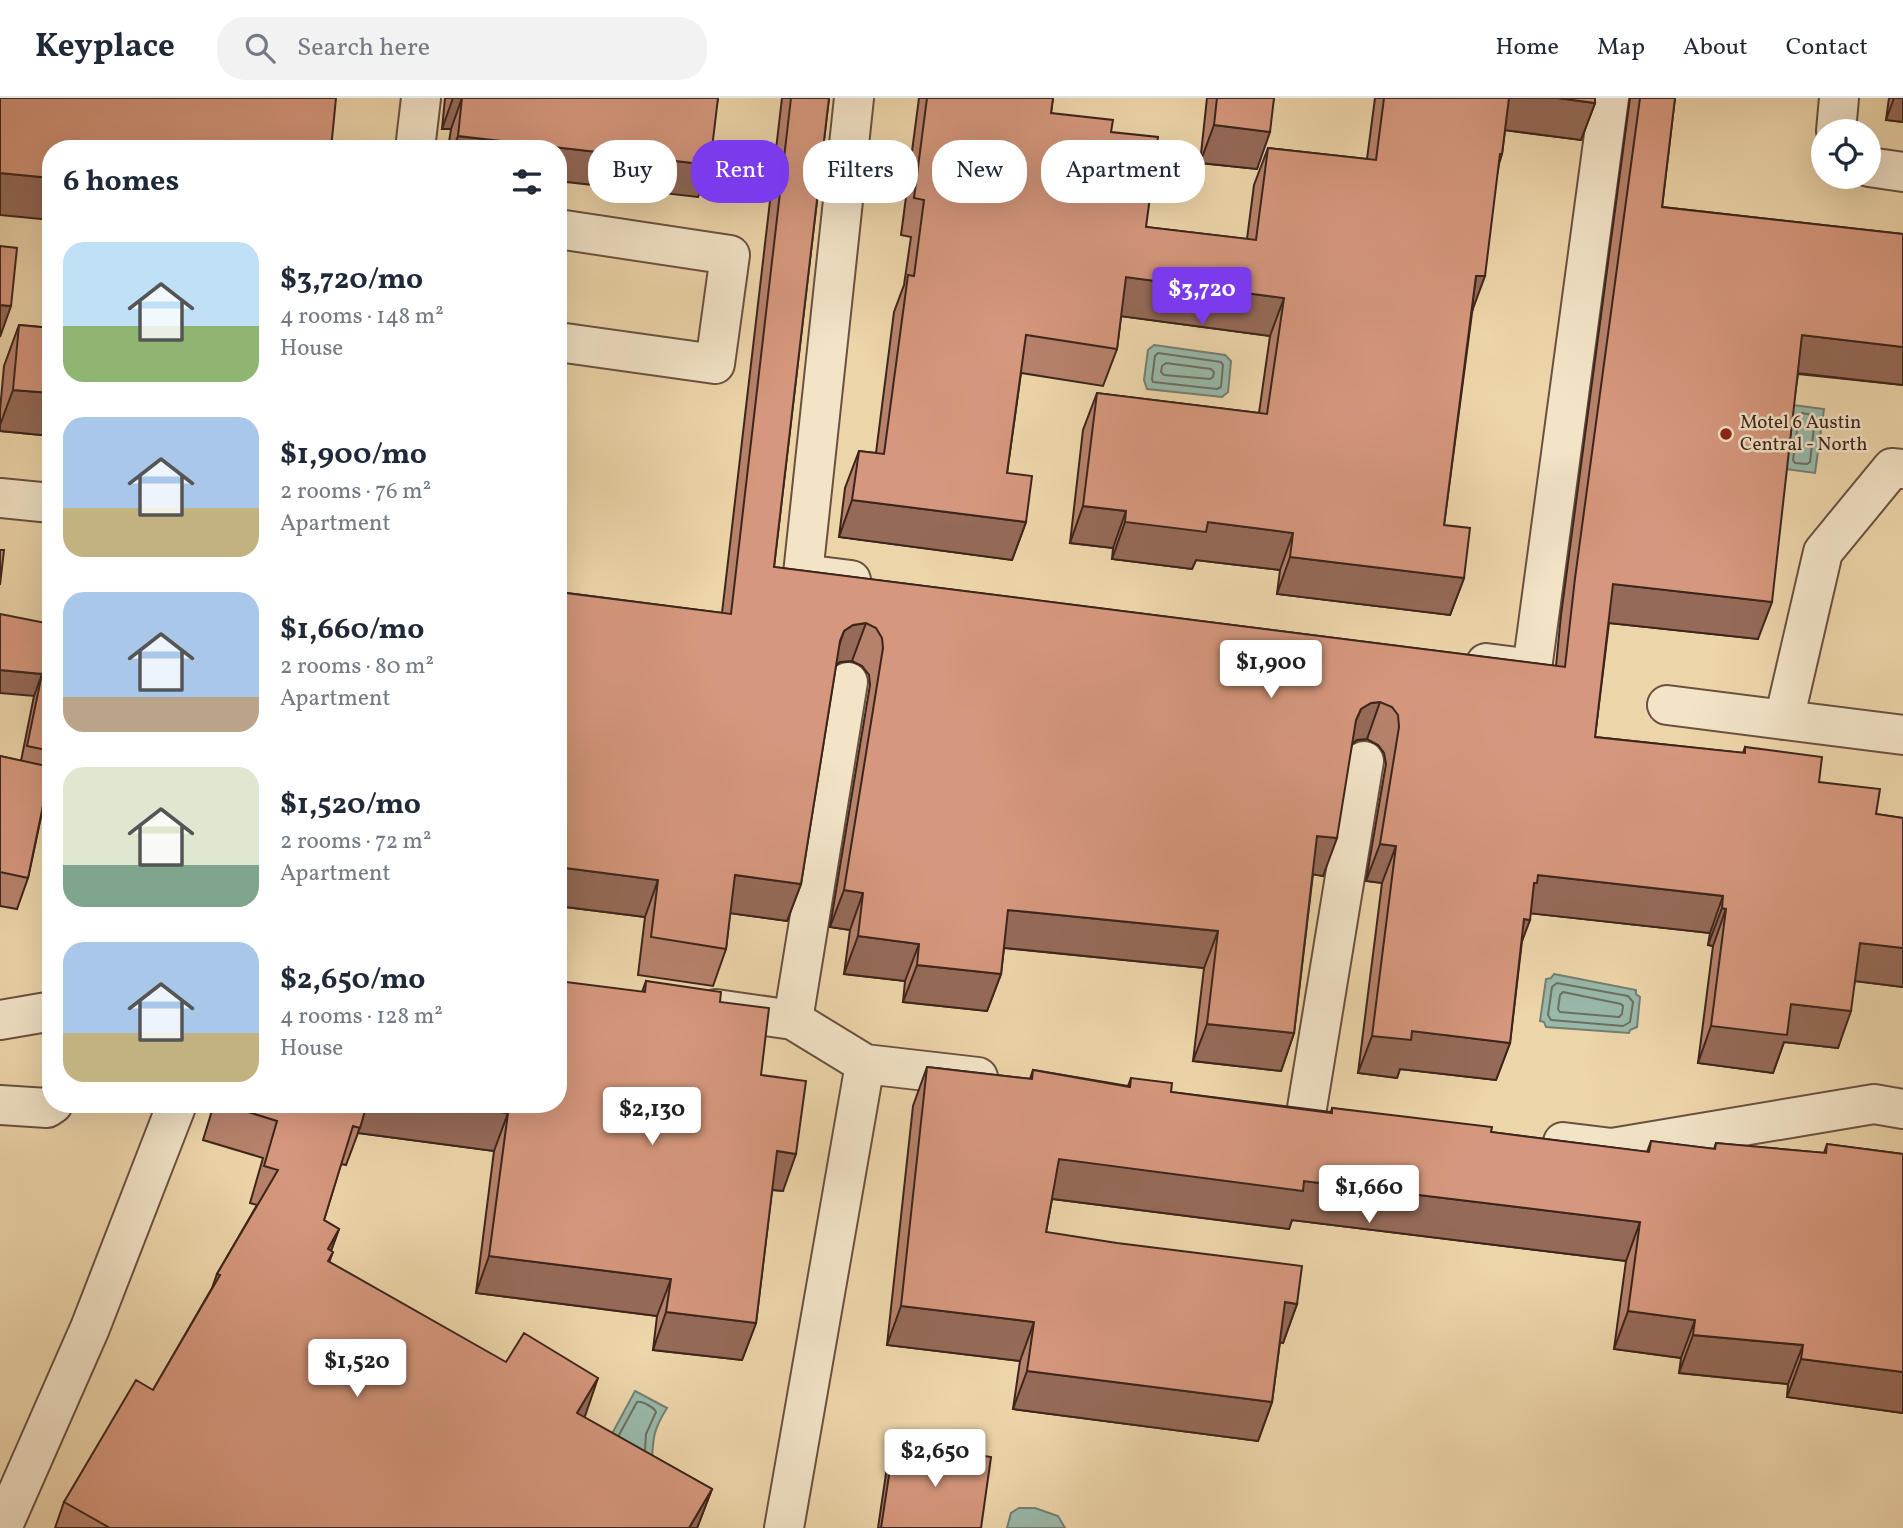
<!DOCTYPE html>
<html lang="en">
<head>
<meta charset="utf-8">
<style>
  :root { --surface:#fff; --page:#f2f2f3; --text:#1f2937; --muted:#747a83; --line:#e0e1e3; --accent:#7c3aed }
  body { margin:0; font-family:Vollkorn,serif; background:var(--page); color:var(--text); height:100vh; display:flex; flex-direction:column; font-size:26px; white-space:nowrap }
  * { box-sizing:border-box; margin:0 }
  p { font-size:23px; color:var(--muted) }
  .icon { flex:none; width:38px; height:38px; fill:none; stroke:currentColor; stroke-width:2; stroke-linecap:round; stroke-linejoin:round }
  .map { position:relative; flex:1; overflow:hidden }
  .panel { position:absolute; left:42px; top:42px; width:525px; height:973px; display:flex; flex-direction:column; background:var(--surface); border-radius:28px; box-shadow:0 7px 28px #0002 }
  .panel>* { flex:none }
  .guide { position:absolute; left:588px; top:42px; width:665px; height:63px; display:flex; gap:14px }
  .buttons { position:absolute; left:1811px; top:21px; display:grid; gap:14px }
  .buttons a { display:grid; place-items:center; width:70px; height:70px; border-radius:50%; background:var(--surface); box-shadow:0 7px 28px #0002; font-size:35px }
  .price { position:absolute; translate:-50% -60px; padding:0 16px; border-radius:7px; background:#fff; color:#222; font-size:23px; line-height:46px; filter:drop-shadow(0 2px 4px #0008) }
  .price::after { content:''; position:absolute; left:50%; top:42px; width:21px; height:16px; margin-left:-10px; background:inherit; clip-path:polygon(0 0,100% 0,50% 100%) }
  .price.current { background:var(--accent); color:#fff }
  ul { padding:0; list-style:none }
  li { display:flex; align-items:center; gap:21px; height:175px; padding:0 21px }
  li span { display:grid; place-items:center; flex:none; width:196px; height:140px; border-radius:21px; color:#555 }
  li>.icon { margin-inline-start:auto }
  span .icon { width:84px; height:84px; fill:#fffc; stroke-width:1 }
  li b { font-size:30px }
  h2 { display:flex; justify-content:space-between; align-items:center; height:84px; padding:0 21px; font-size:30px }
  .chip { padding:0 24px; border-radius:28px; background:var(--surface); box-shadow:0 7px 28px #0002; font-size:24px; line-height:63px }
  .chip.current { background:var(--accent); color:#fff }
  header { display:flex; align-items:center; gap:42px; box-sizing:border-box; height:98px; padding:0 35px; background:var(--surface); border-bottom:2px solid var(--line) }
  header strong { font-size:33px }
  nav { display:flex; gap:38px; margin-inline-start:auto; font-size:24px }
  .search { width:490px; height:63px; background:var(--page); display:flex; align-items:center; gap:18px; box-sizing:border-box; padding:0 24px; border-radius:28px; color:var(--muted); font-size:26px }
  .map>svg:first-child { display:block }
  .water { fill:#99b9aa; stroke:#747e71; stroke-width:2 }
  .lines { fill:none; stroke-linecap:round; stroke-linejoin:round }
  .shore { stroke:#6b6f62; stroke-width:2 }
  .minor-casing { stroke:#69513f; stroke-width:42 }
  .minor { stroke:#f3e4c8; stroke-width:38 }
  .wall { fill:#b7826c; stroke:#3d251b; stroke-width:2 }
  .shaded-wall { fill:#956a58; stroke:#3d251b; stroke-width:2 }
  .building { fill:#d5977d; stroke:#3d251b; stroke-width:2 }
  .poi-dot { fill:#8f2418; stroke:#f3e4c8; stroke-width:2.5 }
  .labels { text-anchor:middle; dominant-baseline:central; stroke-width:5; stroke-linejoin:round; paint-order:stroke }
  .poi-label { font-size:19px; fill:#3d251b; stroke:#f3e4c8; text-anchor:start }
</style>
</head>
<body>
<header>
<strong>Keyplace</strong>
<div class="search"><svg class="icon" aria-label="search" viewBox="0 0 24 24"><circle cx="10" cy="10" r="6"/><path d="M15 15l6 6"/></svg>Search here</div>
<nav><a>Home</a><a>Map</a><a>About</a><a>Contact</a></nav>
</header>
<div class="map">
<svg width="1903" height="1430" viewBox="0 0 1903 1430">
  <rect width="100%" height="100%" fill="#edd5aa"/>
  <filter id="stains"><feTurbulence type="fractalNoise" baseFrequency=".00286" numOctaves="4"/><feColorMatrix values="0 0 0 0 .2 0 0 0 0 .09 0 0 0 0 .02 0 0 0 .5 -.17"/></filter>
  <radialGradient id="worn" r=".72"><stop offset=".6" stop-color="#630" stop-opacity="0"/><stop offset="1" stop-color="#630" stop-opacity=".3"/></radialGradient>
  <path class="water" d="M1154 247 1225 257 1231 263 1228 294 1222 299 1147 291 1144 282 1148 252Z
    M1793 307 1824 311 1815 375 1785 371Z
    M1554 876 1636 892V896L1640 899 1637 929 1630 932 1629 935 1546 929 1544 924 1540 923 1546 881 1551 880Z
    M635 1293 667 1310C654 1331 653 1338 652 1362L607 1345Z
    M1019 1410H1035L1058 1418 1065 1430H1007L1011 1415Z"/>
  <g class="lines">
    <path class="shore" d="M1158 255 1221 264 1223 267 1221 289 1217 291 1153 284 1152 281 1155 258Z
      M1166 265 1211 271 1214 274 1213 279 1210 281 1164 277 1161 274 1162 268Z
      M1802 315 1813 317 1815 320 1810 364 1807 366 1795 365 1793 362 1799 318Z
      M1557 885 1628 898 1633 904 1630 924 1623 928 1551 922 1548 917 1552 889Z
      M1563 894 1621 906 1623 908 1622 916 1619 919 1560 914 1558 911 1560 897Z
      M619 1337 637 1304C642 1303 654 1309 656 1314L646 1336 645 1352"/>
    <g class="minor-casing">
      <path id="minor" d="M1836 33 1839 0
        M415 51 421 0
        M1869 69 1903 74
        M558 131 730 157 715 266 558 244
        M0 400 51 405
        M851 482 803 476 854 0
        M1486 565 1532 571 1609 0
        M1667 607 1903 637
        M1784 622 1823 454 1892 370 1903 371
        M716 911 793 922 865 966 978 979
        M0 922 47 914 51 917
        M793 922 848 584
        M0 1007 47 1010 53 1006
        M1306 1016 1364 663
        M1563 1044 1612 1050 1874 1006 1903 1011
        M2 1430 90 1230 177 1006
        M784 1430 865 966"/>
    </g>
    <use href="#minor" class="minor"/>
  </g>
  <path class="wall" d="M445 0H718L698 99 558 51H448L451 31H442Z
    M782 0H829L774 469 1556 568 1561 517 1630 0H1675L1662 109 1903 136V287L1798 276 1758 541 1609 525 1595 639 1743 655 1745 649 1819 684 1876 716 1903 720V889L1855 883 1838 950 1784 944 1773 975 1698 965 1713 848 1708 847 1710 835 1530 815 1522 843 1510 945 1496 982 1400 971 1397 980 1358 975 1382 785 1366 783 1386 666 1384 655 1378 647 1367 641 1357 642 1352 646 1323 778 1313 776 1294 935 1281 973 1193 963 1204 870 1004 850 1001 876 987 913 903 904 905 883 844 876 850 832 830 829 870 587 869 577 862 568 852 563 840 564 836 567 801 786 787 823 730 815 726 851 713 888 638 877 645 819 558 808V494L722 515Z
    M919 0H1053L1051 15 1111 34 1146 129 1247 141 1254 87 1268 50 1367 61 1375 0H1595V5L1581 42 1505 32 1502 56 1499 66 1472 215 1444 427 1464 480 1450 517 1277 496 1280 472 1196 462 1192 471 1112 461 1113 450 1070 445 1083 332 1097 295 1259 315 1270 238 1121 218 1117 251 1103 288 1021 275 1007 375 1026 424 1012 462 839 439 845 390 859 353 876 355 894 214 904 187 911 139 901 137Z
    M1207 0H1274L1257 71 1200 65Z
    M1889 0H1903V24L1886 22Z
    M19 227 51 230V338L0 333V312L4 268Z
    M51 526V677H50L28 780 17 811 0 808V658L21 663 34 598Z
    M646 883 720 904 761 977 783 1093 772 1092 756 1225 742 1262 653 1252 657 1218 476 1195 494 1053 358 1035 346 1067 341 1066 324 1122 339 1131 331 1153 329 1164 584 1319 712 1391 697 1430H55L64 1404 153 1292 212 1190 217 1176 257 1107 250 1105 263 1060 203 1042 214 1006H558L642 894Z
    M927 969 1030 981 1033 972 1128 988 1131 980 1171 994 1331 1014 1332 1010 1491 1034 1647 1054 1651 1043 1714 1051 1716 1045 1824 1055 1827 1046 1903 1056V1315L1787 1299 1788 1286 1679 1275 1681 1260 1614 1251 1626 1163 1292 1122 1289 1131 1052 1101 1046 1134 1297 1206 1283 1245 1280 1244 1272 1304 1258 1343 1013 1311 1020 1263 887 1247 913 1008Z
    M894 1344 981 1430H878L888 1362Z"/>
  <path class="shaded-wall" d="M453 0H462L451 31H442Z
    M1507 0H1558L1595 5 1581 42 1496 31Z
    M1894 0H1903V24L1886 22Z
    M1214 27 1270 34 1257 71 1200 65Z
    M458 38 710 67 698 99 558 83V51H453Z
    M0 75 51 80V122L0 117Z
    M1476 178H1485L1471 216Z
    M1126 179 1284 200 1270 238 1112 217Z
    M0 207 11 208 0 239Z
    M1802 237 1903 249V287L1788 274Z
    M13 292 51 295V338L0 333V327Z
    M852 402 1026 424 1012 462 839 439Z
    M1083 408 1126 413 1113 450 1070 445Z
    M1125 424H1208L1293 435 1280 472 1196 462 1192 471 1112 461Z
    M1290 459 1464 480 1450 517 1277 496Z
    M1613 486 1772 504 1758 541 1599 524Z
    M866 525 852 563 840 564 831 571 844 533 853 527Z
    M0 572 42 576 34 598 0 595Z
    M1380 604 1367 641 1357 642 1348 649 1356 622 1361 611 1371 605Z
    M1317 738 1337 740 1323 778 1304 775Z
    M1380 746 1396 748 1382 785 1366 783Z
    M558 769 658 782 645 819 558 808Z
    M735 777 801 786 787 823 721 814Z
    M1538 777 1723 798 1710 835 1527 815 1534 785Z
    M844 792 863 795 850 832 830 829Z
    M1722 810 1726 811 1713 848 1708 847Z
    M1008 812 1218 833 1204 870 995 849Z
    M1524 821 1530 822 1516 859Z
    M858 838 919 846 905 883 844 876Z
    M1860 845 1903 850V889L1846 882Z
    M917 867 1001 876 987 913 903 904Z
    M1791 906 1851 913 1838 950 1784 944 1773 975 1698 965 1711 928Z
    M1207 926 1294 935 1281 973 1193 963Z
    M1412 933 1510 945 1496 982 1400 971 1397 980 1358 975 1372 938Z
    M366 1006H438L508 1015 494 1053 358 1035Z
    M777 1053 796 1056 783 1093 763 1091Z
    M1059 1061 1304 1083 1640 1124 1626 1163 1292 1122 1289 1131 1045 1100Z
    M339 1131 328 1161 333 1154 319 1192 328 1151Z
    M489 1158 671 1181 657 1218 476 1195Z
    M1285 1204 1297 1206 1283 1245 1271 1243Z
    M901 1208 1034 1224 1020 1263 887 1247Z
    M1628 1213 1695 1222 1681 1260 1614 1251Z
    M666 1214 756 1225 742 1262 653 1252Z
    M1693 1237 1803 1247 1788 1286 1679 1275Z
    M1801 1261 1903 1274V1315L1787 1299Z
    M1027 1273 1272 1304 1258 1343 1013 1311Z
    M598 1280 585 1318 564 1352 577 1315Z
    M712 1391 697 1430H689Z"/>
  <path class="building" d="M0 0H336L331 51H51V80L0 75Z
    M462 0H718L710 67 458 38Z
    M791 0H829L774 469 1565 569 1575 480 1640 0H1675L1662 109 1903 136V249L1802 237 1772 504 1613 486 1595 639 1745 655V649L1822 659 1819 684 1880 691 1876 716 1903 720V850L1860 845 1851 913 1791 906 1787 937 1711 928 1726 811 1722 810 1723 798 1538 777 1537 785H1534L1530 822 1524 821 1510 945 1412 933 1411 942 1372 938 1396 748 1380 746 1399 629 1398 617 1392 609 1380 604 1371 605 1361 611 1356 622 1337 740 1317 738 1294 935 1207 926 1218 833 1008 812 1001 876 917 867 919 846 858 838 863 795 844 792 883 550 882 540 876 530 866 525 853 527 844 533 840 543 801 786 735 777 726 851 651 839 658 782 558 769V494L731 516Z
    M927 0H1053L1051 15 1113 22 1111 34 1158 39 1146 129 1256 142 1268 50 1376 62 1384 0H1509L1502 56H1500L1485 178H1476L1444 427 1470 430 1464 480 1290 459 1293 435 1208 424 1206 434 1125 424 1126 413 1083 408 1097 295 1267 316 1284 200 1126 179 1117 251 1026 237 1007 375 1032 378 1026 424 852 402 859 353 884 356 908 177 914 178 924 102 914 100Z
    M1217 0H1274L1270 34 1214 27Z
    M1558 0H1595V5Z
    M0 148 17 150 11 208 0 207Z
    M19 227 51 230V295L13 292Z
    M0 452H4L0 487Z
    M0 516 51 526V653L27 648 42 576 0 572Z
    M0 658 51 669 28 780 0 774Z
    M558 883 645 894 646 883 721 894 720 904 769 910 761 977 806 983 796 1056 777 1053 756 1225 666 1214 671 1181 489 1158 508 1015 438 1006H558Z
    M927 969 1032 981 1033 972 1130 989 1131 980 1172 985 1171 994 1332 1015V1010L1492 1029 1491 1034 1649 1054 1651 1043 1715 1051 1716 1045 1826 1055 1827 1046 1903 1056V1274L1801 1261 1803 1247 1693 1237 1695 1222 1628 1213 1640 1124 1304 1083 1303 1093 1059 1061 1046 1134 1117 1145 1302 1168 1297 1206 1285 1204 1272 1304 1027 1273 1034 1224 901 1208Z
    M222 1006H367L360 1030 353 1028 324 1122 339 1131 328 1151 333 1154 328 1163 506 1264 524 1235 598 1280 577 1315 712 1391 689 1430H110L64 1404 136 1282 153 1292 220 1177 217 1176 278 1072 264 1068 277 1023Z
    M894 1344 991 1359 981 1430H881Z"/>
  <circle class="poi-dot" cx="1726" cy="336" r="7"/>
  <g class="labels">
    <g class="poi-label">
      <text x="1740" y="325">Motel 6 Austin<tspan x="1740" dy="22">Central - North</tspan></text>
    </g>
  </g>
  <rect width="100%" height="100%" filter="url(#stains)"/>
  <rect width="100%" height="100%" fill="url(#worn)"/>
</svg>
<div class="buttons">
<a><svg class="icon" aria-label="locate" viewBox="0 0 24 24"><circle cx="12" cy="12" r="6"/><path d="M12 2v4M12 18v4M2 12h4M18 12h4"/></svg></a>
</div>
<b class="price current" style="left:1202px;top:229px">$3,720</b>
<b class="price" style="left:1271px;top:602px">$1,900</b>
<b class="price" style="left:652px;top:1049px">$2,130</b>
<b class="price" style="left:1369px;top:1127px">$1,660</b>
<b class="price" style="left:357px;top:1301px">$1,520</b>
<b class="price" style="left:935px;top:1391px">$2,650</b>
<div class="guide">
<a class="chip">Buy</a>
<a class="chip current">Rent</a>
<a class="chip">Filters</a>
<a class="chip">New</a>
<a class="chip">Apartment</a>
</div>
<section class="panel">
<h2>6 homes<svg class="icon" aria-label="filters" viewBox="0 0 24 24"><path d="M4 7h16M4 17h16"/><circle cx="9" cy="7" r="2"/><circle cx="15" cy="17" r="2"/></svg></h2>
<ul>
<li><span style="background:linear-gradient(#bfe0f5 60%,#8fb573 0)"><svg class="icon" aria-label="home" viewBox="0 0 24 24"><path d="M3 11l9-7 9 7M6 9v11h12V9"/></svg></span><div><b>$3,720/mo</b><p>4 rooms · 148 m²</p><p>House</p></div></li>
<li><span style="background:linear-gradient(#a9c7e8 65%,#c2b280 0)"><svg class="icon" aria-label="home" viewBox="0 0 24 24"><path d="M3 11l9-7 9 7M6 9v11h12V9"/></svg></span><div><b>$1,900/mo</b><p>2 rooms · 76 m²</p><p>Apartment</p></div></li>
<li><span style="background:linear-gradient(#a9c7e8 75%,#b9a48a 0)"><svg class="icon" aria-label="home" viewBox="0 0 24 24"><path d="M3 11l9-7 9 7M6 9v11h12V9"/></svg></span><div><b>$1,660/mo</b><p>2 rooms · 80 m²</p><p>Apartment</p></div></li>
<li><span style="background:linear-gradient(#dfe7d0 70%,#7fa58c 0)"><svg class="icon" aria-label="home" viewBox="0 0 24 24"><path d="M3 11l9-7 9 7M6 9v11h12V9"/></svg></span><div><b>$1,520/mo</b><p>2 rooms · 72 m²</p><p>Apartment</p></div></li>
<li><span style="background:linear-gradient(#a9c7e8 65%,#c2b280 0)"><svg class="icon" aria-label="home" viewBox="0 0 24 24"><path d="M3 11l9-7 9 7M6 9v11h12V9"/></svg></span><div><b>$2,650/mo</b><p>4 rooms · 128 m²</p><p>House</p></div></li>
</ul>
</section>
</div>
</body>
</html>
